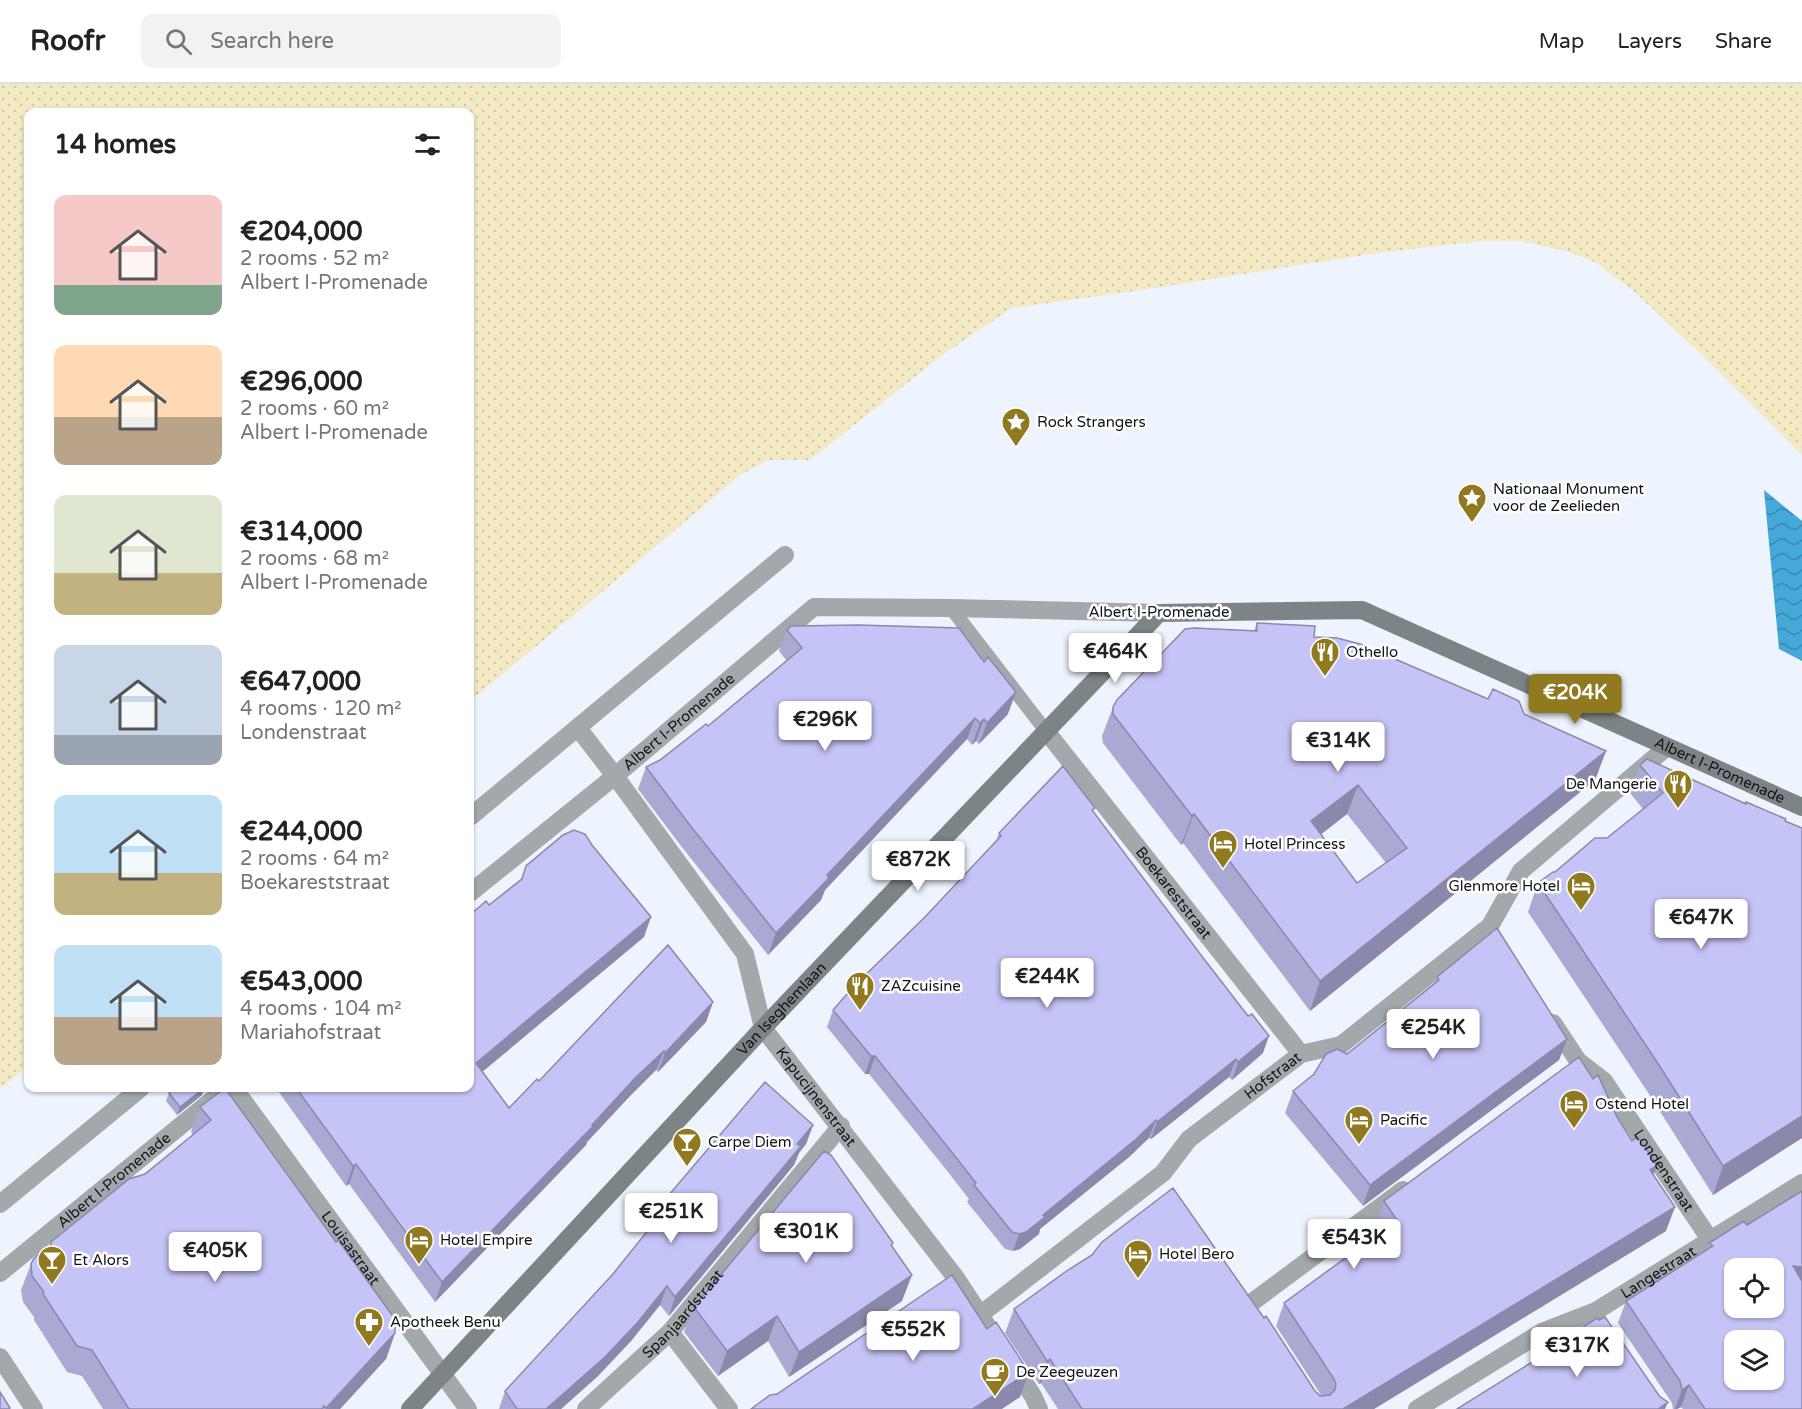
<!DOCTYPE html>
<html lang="en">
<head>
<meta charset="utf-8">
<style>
  :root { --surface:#fff; --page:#f2f2f2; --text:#222; --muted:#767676; --line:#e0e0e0; --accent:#917920 }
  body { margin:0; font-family:"Varela Round",sans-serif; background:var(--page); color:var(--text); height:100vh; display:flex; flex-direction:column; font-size:22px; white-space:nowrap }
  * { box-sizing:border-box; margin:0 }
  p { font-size:20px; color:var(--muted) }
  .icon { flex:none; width:33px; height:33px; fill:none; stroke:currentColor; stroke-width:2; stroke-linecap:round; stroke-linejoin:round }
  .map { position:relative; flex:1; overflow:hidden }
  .panel { position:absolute; left:24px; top:24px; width:450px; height:984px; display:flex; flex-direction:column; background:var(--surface); border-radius:12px; box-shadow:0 2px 4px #0004 }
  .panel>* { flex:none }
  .controls { position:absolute; left:1724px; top:1174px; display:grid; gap:12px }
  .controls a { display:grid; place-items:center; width:60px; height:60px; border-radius:12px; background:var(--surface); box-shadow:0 2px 4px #0004; font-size:30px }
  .price { position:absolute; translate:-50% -51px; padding:0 14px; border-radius:6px; background:#fff; color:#222; font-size:20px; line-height:39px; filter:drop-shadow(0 2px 3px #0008) }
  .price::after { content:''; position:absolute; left:50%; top:36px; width:18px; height:14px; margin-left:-9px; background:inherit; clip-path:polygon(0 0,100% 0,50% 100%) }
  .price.current { background:var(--accent); color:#fff }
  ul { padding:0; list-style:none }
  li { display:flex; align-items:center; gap:18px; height:150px; padding:0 30px }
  li span { display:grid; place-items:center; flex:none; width:168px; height:120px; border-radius:12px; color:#555 }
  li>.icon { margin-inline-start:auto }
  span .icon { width:72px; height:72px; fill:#fffc; stroke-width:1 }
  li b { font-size:26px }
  h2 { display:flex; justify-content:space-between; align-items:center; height:72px; padding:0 30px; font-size:26px }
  header { display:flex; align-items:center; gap:36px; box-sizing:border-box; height:84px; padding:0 30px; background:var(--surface); border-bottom:2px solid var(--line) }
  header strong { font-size:28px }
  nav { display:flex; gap:33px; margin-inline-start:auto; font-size:21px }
  .search { width:420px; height:54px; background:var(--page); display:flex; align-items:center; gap:15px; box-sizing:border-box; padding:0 21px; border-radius:12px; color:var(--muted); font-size:22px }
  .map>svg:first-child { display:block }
  .sand { fill:url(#sand-dots) }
  .water { fill:url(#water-waves) }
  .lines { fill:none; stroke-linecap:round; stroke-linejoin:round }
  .lane { stroke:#a3a8aa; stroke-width:14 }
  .street { stroke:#a3a8aa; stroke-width:18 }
  .secondary { stroke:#7d8486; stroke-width:18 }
  .wall { fill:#a9a9d4; fill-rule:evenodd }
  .shaded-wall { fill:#8a89ac }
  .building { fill:#c5c4f6; stroke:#8a89ac; stroke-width:1.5; fill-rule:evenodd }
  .labels { text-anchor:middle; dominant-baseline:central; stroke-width:5; stroke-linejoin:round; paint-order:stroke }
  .poi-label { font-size:15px; fill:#121417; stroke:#fff; text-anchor:start }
  .street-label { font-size:15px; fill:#121417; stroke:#fff }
</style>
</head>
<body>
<header>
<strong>Roofr</strong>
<div class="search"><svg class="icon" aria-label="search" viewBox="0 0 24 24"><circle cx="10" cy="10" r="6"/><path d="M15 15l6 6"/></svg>Search here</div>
<nav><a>Map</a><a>Layers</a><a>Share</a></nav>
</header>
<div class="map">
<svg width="1802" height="1325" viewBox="0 0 1802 1325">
  <defs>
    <pattern id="sand-dots" width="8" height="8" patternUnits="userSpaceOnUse" patternTransform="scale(1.5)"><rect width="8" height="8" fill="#f3eac4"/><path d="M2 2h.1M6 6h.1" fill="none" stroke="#cfc8a8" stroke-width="1.8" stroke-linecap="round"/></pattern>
    <pattern id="water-waves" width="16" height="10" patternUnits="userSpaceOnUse" patternTransform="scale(1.5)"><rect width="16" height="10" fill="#46a7d9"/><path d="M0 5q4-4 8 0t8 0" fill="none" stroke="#3987af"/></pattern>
  </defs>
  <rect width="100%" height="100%" fill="#edf4fd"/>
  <path class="sand" d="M0 0H1802V371L1708 277 1636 209 1595 178 1566 167 1520 157H1481L1377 169 1135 207 1012 224 948 267 810 376H769L740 391 614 498 470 617V28H28V982L0 1005Z"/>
  <path class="water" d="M1764 406 1802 437V577L1779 565Z"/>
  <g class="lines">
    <path class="lane" d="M951 524 1046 647"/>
    <g class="street">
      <path id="s1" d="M578 644 615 692 745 870 763 944 956 1194 1033 1312 1039 1325"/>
      <path id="s2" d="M1046 647 1301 970"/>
      <path d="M470 733 785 471"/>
      <path id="s3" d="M470 809 615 692 814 523 951 524 1159 529"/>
      <path id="s4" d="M1553 939 1578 977 1604 997 1711 1157"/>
      <path id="s5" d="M234 1004 468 1325"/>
      <path d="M0 1120 141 1004"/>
      <path id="s6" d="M0 1189 217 1012"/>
      <path d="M1247 1222 1403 1106"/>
      <path id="s7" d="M981 1230 1163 1089 1189 1055 1301 970 1341 961 1490 842 1521 787 1667 663"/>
      <path d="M670 1248 729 1325"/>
      <path d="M0 1273 34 1325"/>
      <path id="s8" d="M586 1325 670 1248 841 1042"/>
      <path id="s9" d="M1417 1325 1542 1248 1596 1227 1802 1099"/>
    </g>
    <path class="secondary" id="s10" d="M410 1325 763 944 1159 529 1362 526 1802 723"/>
  </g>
  <path class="wall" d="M1257 539 1314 553 1524 630 1606 667 1595 696 1310 927 1183 759 1181 761 1103 659 1102 652 1113 623 1254 547ZM1347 730 1386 779 1357 799 1321 750Z
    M787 546 1008 630 979 660 976 657 972 661 967 655 825 806 821 816 768 871 681 762 638 705 646 683 660 676 708 642 787 577 779 567Z
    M1640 681 1786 737 1802 1054 1713 1111 1647 1007 1528 828 1538 799 1607 754 1643 725 1630 709Z
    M1093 727 1263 969 1232 996 1229 993 1151 1055 1149 1054 1129 1073 1040 1145 1039 1150 1020 1165 1013 1167 1005 1165 967 1118 969 1115 948 1088 869 990H865L827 943 833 926 924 834 996 757 999 749Z
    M526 782 644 853 482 988 509 1024 539 997 713 918 706 938 658 988 656 986 629 1013 587 1058 586 1061 435 1218 349 1100 346 1102 276 1004H470L489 821 521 795Z
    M1437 893 1567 955 1559 976 1363 1122 1285 1029 1293 1007 1347 970 1435 898Z
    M169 1009 202 1011 177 1031 166 1017Z
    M200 1023 395 1249 386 1275 340 1325H103L82 1292 67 1288 34 1236V1233L23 1218 21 1206 31 1180 49 1163 51 1158 145 1090 193 1051 191 1048Z
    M1617 1033 1632 1057 1657 1081 1653 1091 1666 1147 1374 1325H1058L1041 1299 1039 1300 1005 1249 1014 1225 1315 1307 1321 1311 1276 1242 1284 1219 1381 1148 1376 1141 1384 1117Z
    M813 1041 806 1060 799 1069 794 1081 669 1232 660 1221 631 1257 598 1292 561 1325H499L505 1307 613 1190 657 1135 662 1119Z
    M1747 1141 1802 1325H1683L1681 1323 1677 1325H1673L1672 1319 1618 1239 1626 1217 1706 1167 1709 1159Z
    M893 1159 892 1163 902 1217 789 1293 768 1257 718 1292 684 1248 694 1223Z"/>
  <path class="shaded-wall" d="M1016 608 1008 630 979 660 987 639Z
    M975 634 967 655 825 806 821 816 768 871 776 849 827 791Z
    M984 635 976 657 972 661 980 639Z
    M1606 667 1595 696 1310 927 1320 897Z
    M1358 701 1347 730 1301 766 1311 737Z
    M1194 730 1183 759 1181 761 1192 732Z
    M651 833 644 853 470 998 476 979Z
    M713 918 706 938 658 988 665 969Z
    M1269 952 1263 969 1232 996 1238 978Z
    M1567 955 1559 976 1363 1122 1370 1101Z
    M664 967 656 986 629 1013 587 1058 586 1061 435 1218 442 1198 636 993Z
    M871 972H875L869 990H865Z
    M1236 975 1229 993 1151 1055 1157 1038Z
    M204 1004 202 1011 177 1031 180 1023Z
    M1802 1032V1054L1713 1111 1723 1082Z
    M1156 1036 1149 1054 1129 1073 1040 1145 1039 1150 1020 1165 1013 1167 1019 1150Z
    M813 1041 806 1060 799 1069 794 1081 669 1232 675 1213Z
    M356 1080 349 1100 346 1102 353 1082Z
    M1657 1081 1648 1105 1650 1086Z
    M1675 1123 1666 1147 1374 1325H1343Z
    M1793 1182 1802 1183V1205Z
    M912 1191 902 1217 789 1293 799 1268Z
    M667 1202 660 1221 631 1257 598 1292 561 1325H546Z
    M777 1232 768 1257 718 1292 727 1267Z
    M395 1249 386 1275 340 1325H326Z
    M1050 1275 1041 1299 1039 1300 1047 1277Z
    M1029 1288 1020 1313 1002 1325H973Z
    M1689 1301 1681 1323 1677 1325H1675L1682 1306Z
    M1668 1318 1665 1325H1658Z"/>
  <path class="building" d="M1257 539 1315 542 1314 553 1337 554 1360 560 1488 615 1493 605 1519 617 1524 630 1606 667 1320 897 1194 730 1192 732 1113 630V623L1117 616 1185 545 1194 544 1257 547ZM1358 701 1407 764 1357 799 1311 737Z
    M859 541 959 544 984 578 988 573 1016 608 987 639 984 635 980 639 975 634 827 791 829 794 776 849 689 740 646 683 660 676 706 640 708 642 802 564 787 546 791 542Z
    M1647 675 1746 720V718L1786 735 1785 737 1802 744V1032L1723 1082 1657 978 1538 799 1553 788H1555L1595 754H1607L1663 709 1640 681Z
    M1063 682 1095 724 1092 726 1204 875 1248 932 1252 930 1269 952 1238 978 1236 975 1157 1038 1156 1036 1135 1056 1043 1131 1045 1133 1026 1148 1019 1150 1012 1148 974 1101 976 1099 954 1071 875 972H871L833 926 855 901 924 834 1001 752 999 749Z
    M574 746 585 750 592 761 651 833 476 979 509 1024 537 995 539 997 668 861 713 918 665 969 664 967 636 993 592 1041 593 1042 442 1198 356 1080 353 1082 296 1004H470V831L486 817 489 821 522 795 526 782 563 751Z
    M1497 844 1567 955 1370 1101 1293 1007 1314 990 1326 970 1337 965 1347 970 1439 896 1437 893Z
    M1579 973 1593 995 1598 991 1617 1033 1632 1057 1638 1053 1657 1081 1650 1086 1675 1123 1343 1325H1082L1050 1275 1047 1277 1014 1225 1068 1186 1092 1171 1102 1158 1173 1104 1264 1234 1266 1232 1315 1307 1320 1312 1330 1311 1335 1306 1336 1300 1334 1295 1284 1219 1397 1136 1384 1117Z
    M765 998 813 1041 797 1060 801 1062 675 1213 667 1202 638 1238 605 1273 546 1325H517L505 1307 613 1190 665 1125 662 1119Z
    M175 1004H204L180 1023 169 1009Z
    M225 1004 336 1158 338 1156 392 1231 395 1237V1249L326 1324 324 1322 322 1325H129L92 1266 77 1262 43 1210 44 1208 32 1192 31 1180 33 1176 39 1169 51 1162V1158L129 1095 145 1090 211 1036 200 1023Z
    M824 1067 831 1071 893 1159 891 1161 912 1191 799 1268 777 1232 727 1267 694 1223Z
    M1802 1107V1183L1793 1182 1802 1197V1325H1705L1689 1301 1682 1306 1680 1297 1626 1217 1713 1162 1709 1159 1744 1137 1747 1141ZM1734 1185H1773V1224H1734ZM1734 1257H1773V1296H1734Z
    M952 1191 987 1245 996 1238 1029 1288 973 1325H751L770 1311 777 1310Z
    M1605 1233 1660 1313 1668 1318 1658 1325H1457L1529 1280 1561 1259 1560 1258 1597 1234 1599 1236Z
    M0 1308 10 1324 9 1325H0Z"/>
  <defs>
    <g id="sight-pin" transform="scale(1.5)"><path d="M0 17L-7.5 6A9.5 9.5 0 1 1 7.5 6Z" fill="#917920" stroke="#fff"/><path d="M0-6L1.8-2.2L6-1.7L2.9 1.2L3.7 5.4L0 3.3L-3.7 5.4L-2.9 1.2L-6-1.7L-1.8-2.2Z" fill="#fff"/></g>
    <g id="restaurant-pin" transform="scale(1.5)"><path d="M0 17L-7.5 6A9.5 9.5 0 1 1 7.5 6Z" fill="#917920" stroke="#fff"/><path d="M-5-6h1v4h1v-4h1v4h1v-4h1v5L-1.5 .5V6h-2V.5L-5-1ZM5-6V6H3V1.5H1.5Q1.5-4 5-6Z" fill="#fff"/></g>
    <g id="hotel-pin" transform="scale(1.5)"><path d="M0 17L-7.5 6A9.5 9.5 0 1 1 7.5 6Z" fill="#917920" stroke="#fff"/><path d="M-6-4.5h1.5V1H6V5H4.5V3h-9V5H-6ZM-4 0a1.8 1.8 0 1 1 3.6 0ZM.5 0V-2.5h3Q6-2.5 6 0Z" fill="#fff"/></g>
    <g id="bar-pin" transform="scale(1.5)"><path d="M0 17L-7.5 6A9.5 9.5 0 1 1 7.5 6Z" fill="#917920" stroke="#fff"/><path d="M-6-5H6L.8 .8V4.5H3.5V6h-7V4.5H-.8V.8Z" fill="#fff"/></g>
    <g id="pharmacy-pin" transform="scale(1.5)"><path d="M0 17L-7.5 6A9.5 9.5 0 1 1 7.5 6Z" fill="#917920" stroke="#fff"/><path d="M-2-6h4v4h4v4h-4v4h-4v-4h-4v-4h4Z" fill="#fff"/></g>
    <g id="cafe-pin" transform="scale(1.5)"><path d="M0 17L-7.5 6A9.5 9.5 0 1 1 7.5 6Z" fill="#917920" stroke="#fff"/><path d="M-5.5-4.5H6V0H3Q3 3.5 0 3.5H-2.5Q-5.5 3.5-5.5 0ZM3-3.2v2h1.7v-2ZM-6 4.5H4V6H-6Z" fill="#fff"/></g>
  </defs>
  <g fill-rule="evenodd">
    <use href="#sight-pin" x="1016" y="338"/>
    <use href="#sight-pin" x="1472" y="414"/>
    <use href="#restaurant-pin" x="1325" y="568"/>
    <use href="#restaurant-pin" x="1678" y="700"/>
    <use href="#hotel-pin" x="1223" y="760"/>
    <use href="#hotel-pin" x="1581" y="802"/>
    <use href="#restaurant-pin" x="860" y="902"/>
    <use href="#hotel-pin" x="1574" y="1020"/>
    <use href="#hotel-pin" x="1359" y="1036"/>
    <use href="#bar-pin" x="687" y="1058"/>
    <use href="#hotel-pin" x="419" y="1156"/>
    <use href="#hotel-pin" x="1138" y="1170"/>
    <use href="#bar-pin" x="52" y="1176"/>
    <use href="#pharmacy-pin" x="369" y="1238"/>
    <use href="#cafe-pin" x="995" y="1288"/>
  </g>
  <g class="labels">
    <g class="poi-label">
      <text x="1037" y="338">Rock Strangers</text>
      <text x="1493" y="405">Nationaal Monument<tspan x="1493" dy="17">voor de Zeelieden</tspan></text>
      <text x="1346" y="568">Othello</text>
      <text x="1657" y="700" text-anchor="end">De Mangerie</text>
      <text x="1244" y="760">Hotel Princess</text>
      <text x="1560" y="802" text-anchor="end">Glenmore Hotel</text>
      <text x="881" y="902">ZAZcuisine</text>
      <text x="1595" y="1020">Ostend Hotel</text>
      <text x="1380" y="1036">Pacific</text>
      <text x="708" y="1058">Carpe Diem</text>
      <text x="440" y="1156">Hotel Empire</text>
      <text x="1159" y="1170">Hotel Bero</text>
      <text x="73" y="1176">Et Alors</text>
      <text x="390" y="1238">Apotheek Benu</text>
      <text x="1016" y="1288">De Zeegeuzen</text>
    </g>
    <g class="street-label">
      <text x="1159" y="528">Albert I-Promenade</text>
      <text stroke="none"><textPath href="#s3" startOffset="270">Albert I-Promenade</textPath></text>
      <text stroke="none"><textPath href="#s10" startOffset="1688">Albert I-Promenade</textPath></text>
      <text stroke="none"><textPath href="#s2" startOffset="206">Boekareststraat</textPath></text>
      <text stroke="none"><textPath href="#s10" startOffset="546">Van Iseghemlaan</textPath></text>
      <text stroke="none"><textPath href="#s7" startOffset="378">Hofstraat</textPath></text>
      <text stroke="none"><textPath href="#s1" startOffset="444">Kapucijnenstraat</textPath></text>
      <text stroke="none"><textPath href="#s4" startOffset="186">Londenstraat</textPath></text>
      <text stroke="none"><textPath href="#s6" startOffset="147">Albert I-Promenade</textPath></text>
      <text stroke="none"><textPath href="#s5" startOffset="198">Louisastraat</textPath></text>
      <text stroke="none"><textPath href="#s9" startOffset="278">Langestraat</textPath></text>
      <text stroke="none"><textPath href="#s8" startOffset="136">Spanjaardstraat</textPath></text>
    </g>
  </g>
</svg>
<div class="controls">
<a><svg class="icon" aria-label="locate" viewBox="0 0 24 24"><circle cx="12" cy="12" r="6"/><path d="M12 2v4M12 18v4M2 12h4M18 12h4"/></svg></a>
<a><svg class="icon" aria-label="layers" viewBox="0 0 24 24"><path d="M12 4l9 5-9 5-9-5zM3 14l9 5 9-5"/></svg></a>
</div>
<b class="price" style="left:1115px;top:600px">€464K</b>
<b class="price current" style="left:1575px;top:641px">€204K</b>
<b class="price" style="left:825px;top:668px">€296K</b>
<b class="price" style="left:1338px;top:689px">€314K</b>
<b class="price" style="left:918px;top:808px">€872K</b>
<b class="price" style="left:1701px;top:866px">€647K</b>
<b class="price" style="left:1047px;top:925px">€244K</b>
<b class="price" style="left:1433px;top:976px">€254K</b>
<b class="price" style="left:671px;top:1160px">€251K</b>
<b class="price" style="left:806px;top:1180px">€301K</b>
<b class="price" style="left:1354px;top:1186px">€543K</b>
<b class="price" style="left:215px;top:1199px">€405K</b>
<b class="price" style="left:913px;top:1278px">€552K</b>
<b class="price" style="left:1577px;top:1294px">€317K</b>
<section class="panel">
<h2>14 homes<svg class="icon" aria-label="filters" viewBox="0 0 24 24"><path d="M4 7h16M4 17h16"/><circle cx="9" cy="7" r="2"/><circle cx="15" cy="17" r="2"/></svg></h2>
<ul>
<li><span style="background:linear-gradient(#f6c9c9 75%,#7fa58c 0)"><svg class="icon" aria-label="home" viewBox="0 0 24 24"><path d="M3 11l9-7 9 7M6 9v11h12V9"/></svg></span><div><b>€204,000</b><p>2 rooms · 52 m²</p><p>Albert I-Promenade</p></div></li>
<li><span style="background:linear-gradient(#ffd9b3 60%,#b9a48a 0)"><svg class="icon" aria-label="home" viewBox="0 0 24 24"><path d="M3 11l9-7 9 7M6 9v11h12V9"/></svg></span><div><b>€296,000</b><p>2 rooms · 60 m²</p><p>Albert I-Promenade</p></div></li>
<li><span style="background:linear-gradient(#dfe7d0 65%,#c2b280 0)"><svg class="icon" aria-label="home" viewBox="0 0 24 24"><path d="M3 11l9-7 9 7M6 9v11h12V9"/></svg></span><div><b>€314,000</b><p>2 rooms · 68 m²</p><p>Albert I-Promenade</p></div></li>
<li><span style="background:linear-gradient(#c9d6e8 75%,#9aa5b1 0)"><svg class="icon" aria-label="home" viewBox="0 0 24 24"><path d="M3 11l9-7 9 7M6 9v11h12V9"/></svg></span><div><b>€647,000</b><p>4 rooms · 120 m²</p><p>Londenstraat</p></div></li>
<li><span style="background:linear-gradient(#bfe0f5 65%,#c2b280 0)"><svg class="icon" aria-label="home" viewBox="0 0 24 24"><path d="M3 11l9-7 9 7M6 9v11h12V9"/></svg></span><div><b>€244,000</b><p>2 rooms · 64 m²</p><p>Boekareststraat</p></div></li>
<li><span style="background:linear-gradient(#bfe0f5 60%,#b9a48a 0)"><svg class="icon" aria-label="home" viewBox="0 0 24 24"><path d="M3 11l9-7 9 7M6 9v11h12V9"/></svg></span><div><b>€543,000</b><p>4 rooms · 104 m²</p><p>Mariahofstraat</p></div></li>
</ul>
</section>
</div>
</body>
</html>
